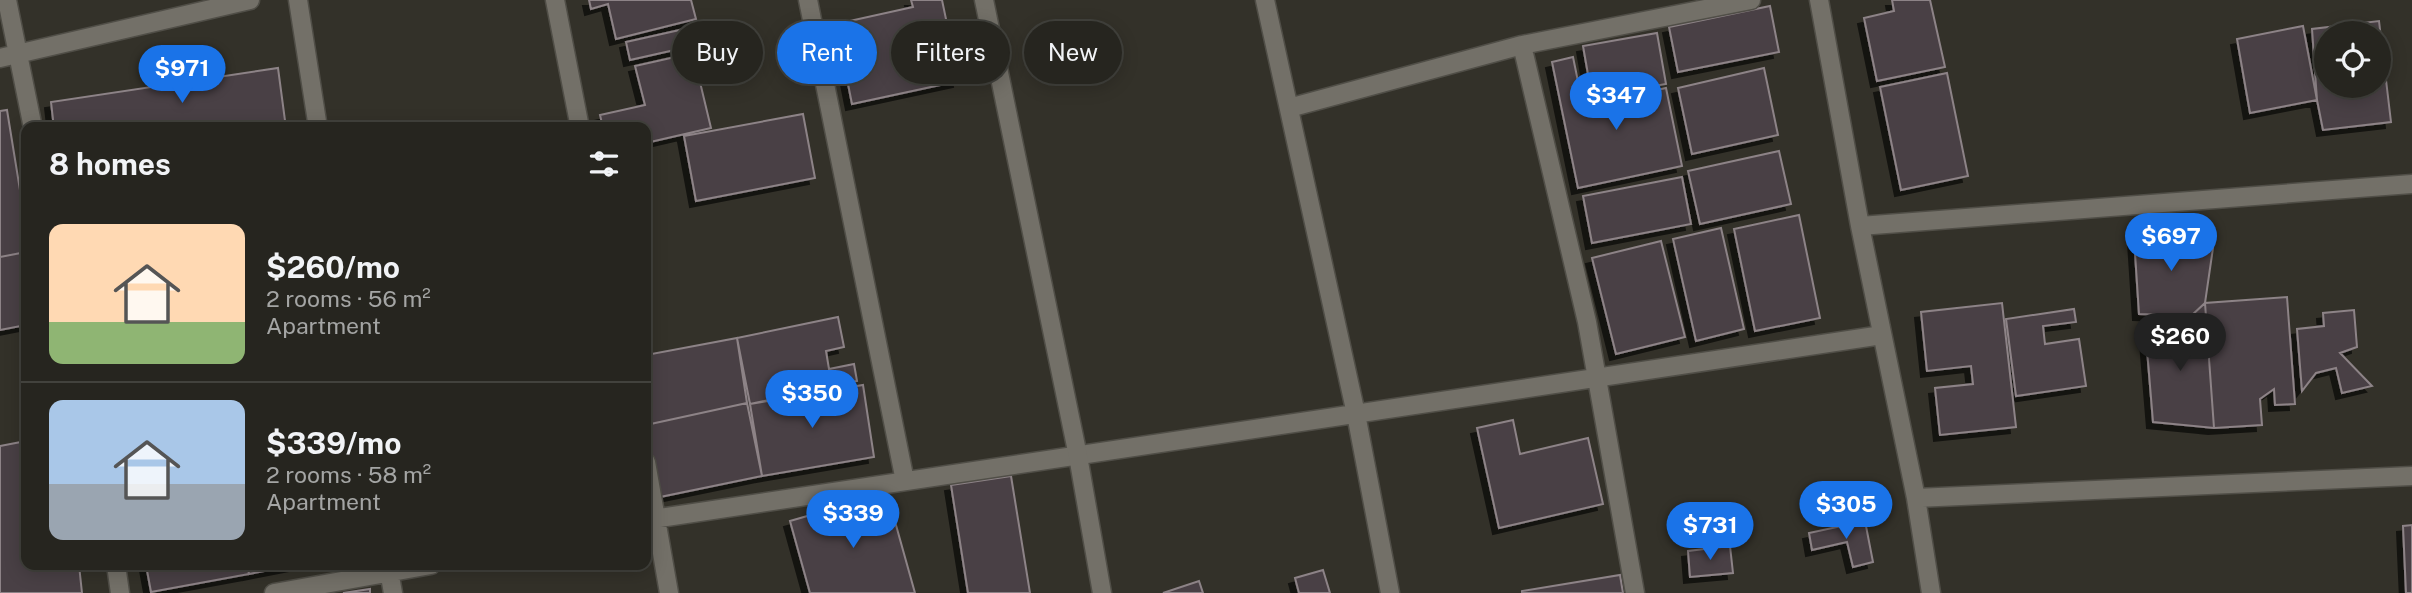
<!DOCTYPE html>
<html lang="en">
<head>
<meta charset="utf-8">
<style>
  :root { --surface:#26251f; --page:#32312c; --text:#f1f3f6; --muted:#a4a5a4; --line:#42423d; --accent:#1a73e8 }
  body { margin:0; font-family:"Public Sans",sans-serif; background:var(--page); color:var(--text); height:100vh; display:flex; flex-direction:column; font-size:26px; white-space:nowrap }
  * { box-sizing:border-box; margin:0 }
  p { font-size:23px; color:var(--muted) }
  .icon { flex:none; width:38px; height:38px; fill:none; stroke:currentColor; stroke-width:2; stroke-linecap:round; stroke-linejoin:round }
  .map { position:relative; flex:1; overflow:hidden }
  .details { position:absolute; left:21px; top:122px; width:630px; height:448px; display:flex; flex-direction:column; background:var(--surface); border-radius:14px; box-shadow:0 4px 18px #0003,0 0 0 2px var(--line) }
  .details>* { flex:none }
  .guide { position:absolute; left:672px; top:21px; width:665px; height:63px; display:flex; gap:14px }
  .buttons { position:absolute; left:2314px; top:21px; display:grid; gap:14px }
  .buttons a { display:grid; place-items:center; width:77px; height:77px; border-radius:50%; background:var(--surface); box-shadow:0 4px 18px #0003,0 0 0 2px var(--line); font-size:35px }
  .price { position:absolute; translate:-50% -60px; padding:0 16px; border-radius:24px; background:var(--accent); color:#fff; font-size:23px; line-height:46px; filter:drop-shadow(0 2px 4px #0008) }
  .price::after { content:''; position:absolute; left:50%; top:42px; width:21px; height:16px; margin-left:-10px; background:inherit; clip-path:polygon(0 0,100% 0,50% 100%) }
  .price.active { background:#222; color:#fff }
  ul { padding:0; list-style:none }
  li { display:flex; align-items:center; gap:21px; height:175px; padding:0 28px }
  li+li { border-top:2px solid var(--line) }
  li span { display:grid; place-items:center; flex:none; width:196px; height:140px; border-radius:14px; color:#555 }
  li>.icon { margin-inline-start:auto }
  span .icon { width:84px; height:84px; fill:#fffc; stroke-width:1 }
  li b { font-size:30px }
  h2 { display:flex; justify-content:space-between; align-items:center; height:84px; padding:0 28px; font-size:30px }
  .chip { padding:0 24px; border-radius:32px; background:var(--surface); box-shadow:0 4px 18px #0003,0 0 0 2px var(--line); font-size:24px; line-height:63px }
  .chip.active { background:var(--accent); color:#fff }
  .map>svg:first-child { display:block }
  .building { fill:#4a4144; stroke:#8d8387; stroke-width:2; fill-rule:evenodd; filter:url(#shadow) }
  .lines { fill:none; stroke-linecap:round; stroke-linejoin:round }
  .street-casing { stroke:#504e47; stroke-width:21 }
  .secondary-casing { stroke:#504e47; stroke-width:21 }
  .street { stroke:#737068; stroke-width:18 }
  .secondary { stroke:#737068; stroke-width:18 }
</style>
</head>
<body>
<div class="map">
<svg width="2412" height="593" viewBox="0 0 2412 593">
  <defs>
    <filter id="shadow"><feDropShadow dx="-6" dy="6" stdDeviation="0" flood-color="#0009"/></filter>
  </defs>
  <rect width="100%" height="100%" fill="#333129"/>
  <path class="building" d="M589 0H691L696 19 616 39 608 4 591 9Z
    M911 0H942L959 81 852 104 836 24 913 7Z
    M1892 0H1930L1945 67 1877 81 1864 18 1894 11Z
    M1770 6 1779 52 1678 72 1669 27Z
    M2379 21 2391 122 2323 130 2317 100 2312 29ZM2326 33H2378V86H2326Z
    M2303 26 2317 100 2250 113 2237 39Z
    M693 27 697 45 630 60 626 42Z
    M1657 33 1666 84 1592 97 1583 46Z
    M693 53 711 128 646 143V128H603L600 115 645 105 635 66Z
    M1573 57 1583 106 1666 88 1682 166 1578 188 1552 62Z
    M278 68 286 128H54L51 102Z
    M1764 68 1778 135 1692 154 1678 88Z
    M1947 73 1968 176 1901 190 1880 87Z
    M7 110 26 227V252L0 257V111Z
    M803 114 815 178 696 201 684 136Z
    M1779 151 1791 204 1700 224 1688 171Z
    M1682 177 1691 224 1592 243 1583 196Z
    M1799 215 1820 318 1755 331 1734 229Z
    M2199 217 2206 230 2173 235 2175 254 2213 248 2205 303 2190 317 2193 344 2176 336 2166 315 2139 314 2133 222Z
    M1721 228 1744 329 1696 341 1673 239Z
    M1661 241 1685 337 1616 354 1592 258Z
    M26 252V325L0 330V257Z
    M2287 297 2295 404 2275 405 2274 389 2260 399 2262 425 2214 428 2205 303Z
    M2002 303 2016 427 1940 435 1935 388 1973 384 1971 366 1927 371 1921 312Z
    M2205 303 2214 428 2153 422 2145 325 2166 315 2176 336 2193 344 2190 317Z
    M2074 309 2076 322 2043 326 2045 344 2079 339 2086 386 2016 396 2006 319Z
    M2354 310 2357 347 2340 353 2372 386 2342 393 2336 368 2316 373 2302 391 2297 329 2324 326 2323 313Z
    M838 317 844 347 826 351 829 369 854 364 857 381 750 404 737 338Z
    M737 338 747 403 646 425V355Z
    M863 385 874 457 762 476 750 404Z
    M747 403 762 476 660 497 646 425Z
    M1513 420 1520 454 1588 438 1603 504 1499 528 1477 428Z
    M26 441V565H79L82 593H0V446Z
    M1011 476 1030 593H968L951 485Z
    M887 493 915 593H810L790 521Z
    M1865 521 1873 562 1853 567 1847 542 1812 550 1809 533Z
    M2412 525V593H2406L2403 526Z
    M1730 546 1733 573 1690 577 1688 551Z
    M146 565H247L249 574 151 592Z
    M247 565H295L249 574Z
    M1323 570 1330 593H1299L1295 578Z
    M1620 575 1623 593H1522V591Z
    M1199 581 1203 593H1163Z
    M370 589V593H343Z"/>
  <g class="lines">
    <g class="street-casing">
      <path id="street" d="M7 0 33 128
        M298 0 318 128
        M555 0 580 128
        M808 0 905 481
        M1265 0 1356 414 1390 593
        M1819 0 1860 226 1916 498 1931 593
        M1522 45 1587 322 1635 593
        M0 58 250 0
        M1289 108 1522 45 1751 0
        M1860 226 2412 184
        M646 462 669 593
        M1916 498 2412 476
        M646 520 1882 335
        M116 565 120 593
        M388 565 393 593
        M274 593 431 565"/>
    </g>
    <g class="secondary-casing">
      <path id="secondary" d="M984 0 1078 456 1102 593"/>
    </g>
    <use href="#street" class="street"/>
    <use href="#secondary" class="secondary"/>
  </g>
</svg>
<div class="buttons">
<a><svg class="icon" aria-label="locate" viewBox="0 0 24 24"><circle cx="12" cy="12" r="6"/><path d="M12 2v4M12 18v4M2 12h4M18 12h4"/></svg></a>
</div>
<b class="price" style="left:182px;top:105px">$971</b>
<b class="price" style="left:1616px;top:132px">$347</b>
<b class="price" style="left:2171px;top:273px">$697</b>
<b class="price active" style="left:2180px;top:373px">$260</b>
<b class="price" style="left:812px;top:430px">$350</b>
<b class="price" style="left:1846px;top:541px">$305</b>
<b class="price" style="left:853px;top:550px">$339</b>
<b class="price" style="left:1710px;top:562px">$731</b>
<div class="guide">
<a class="chip">Buy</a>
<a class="chip active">Rent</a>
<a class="chip">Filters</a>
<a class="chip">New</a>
</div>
<section class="details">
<h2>8 homes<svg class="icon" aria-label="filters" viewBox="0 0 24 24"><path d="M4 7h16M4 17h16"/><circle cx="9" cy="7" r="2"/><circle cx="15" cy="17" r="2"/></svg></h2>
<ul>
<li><span style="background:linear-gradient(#ffd9b3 70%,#8fb573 0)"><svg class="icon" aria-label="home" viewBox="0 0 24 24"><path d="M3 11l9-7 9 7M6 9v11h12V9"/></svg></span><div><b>$260/mo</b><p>2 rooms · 56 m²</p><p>Apartment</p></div></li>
<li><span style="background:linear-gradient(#a9c7e8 60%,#9aa5b1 0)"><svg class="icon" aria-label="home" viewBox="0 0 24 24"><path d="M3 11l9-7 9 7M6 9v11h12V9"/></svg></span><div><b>$339/mo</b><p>2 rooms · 58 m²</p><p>Apartment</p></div></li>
</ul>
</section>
</div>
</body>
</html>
